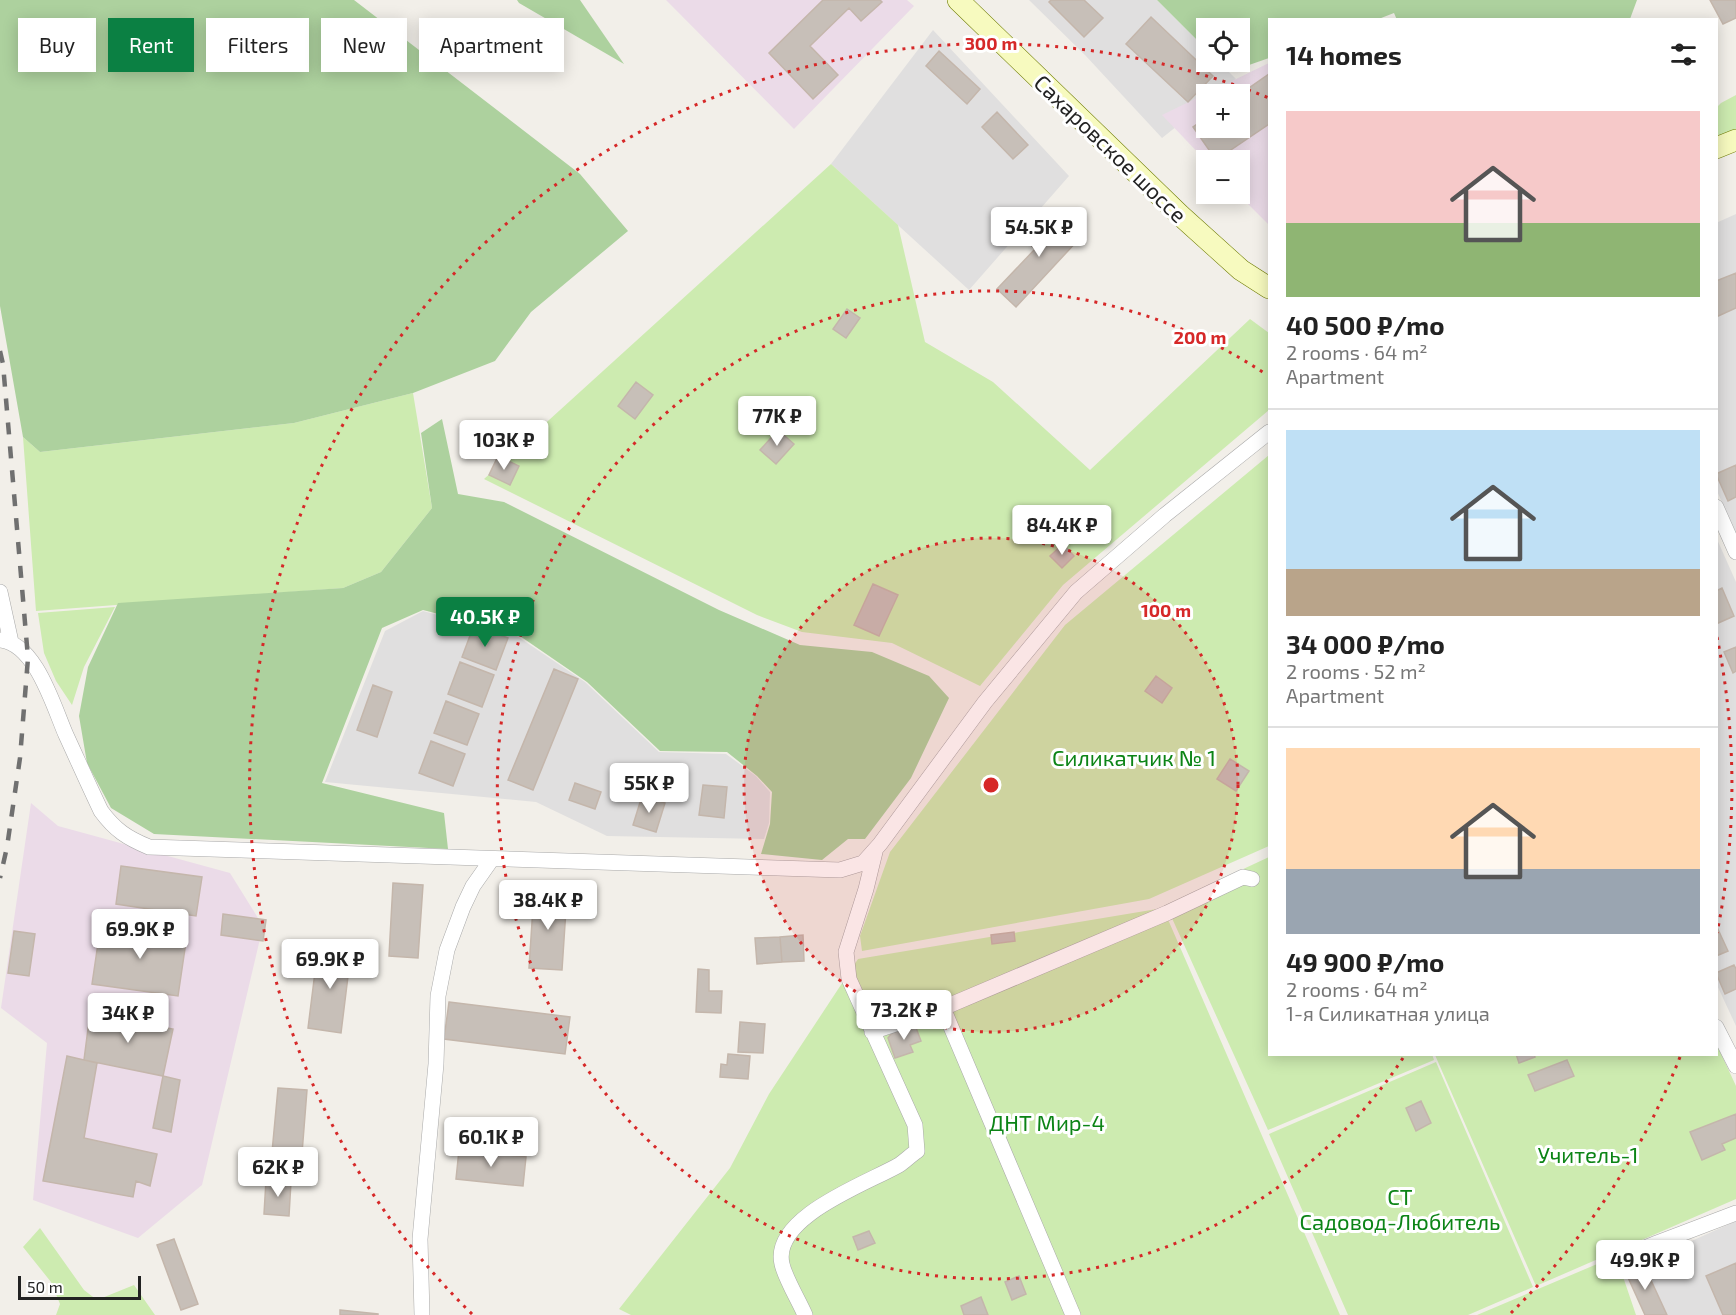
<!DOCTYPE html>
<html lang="en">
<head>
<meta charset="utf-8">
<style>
  :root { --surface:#fff; --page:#f2f2f2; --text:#222; --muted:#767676; --line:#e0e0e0; --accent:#0b8043 }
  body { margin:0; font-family:"Exo 2",sans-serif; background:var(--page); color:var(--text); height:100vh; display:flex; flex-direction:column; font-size:22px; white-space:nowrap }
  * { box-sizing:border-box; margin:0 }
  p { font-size:20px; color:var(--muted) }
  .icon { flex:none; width:33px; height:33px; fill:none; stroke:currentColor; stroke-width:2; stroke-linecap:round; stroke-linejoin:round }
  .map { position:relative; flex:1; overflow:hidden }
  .panel { position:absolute; left:1268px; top:18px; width:450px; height:1038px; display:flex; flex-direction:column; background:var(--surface); border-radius:0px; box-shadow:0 3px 15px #0003 }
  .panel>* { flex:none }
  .hud { position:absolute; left:18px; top:18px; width:570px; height:54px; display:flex; gap:12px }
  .controls { position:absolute; left:1196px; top:18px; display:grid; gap:12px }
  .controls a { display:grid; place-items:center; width:54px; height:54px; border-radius:0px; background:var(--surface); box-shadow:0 3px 15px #0003; font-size:30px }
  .scale { position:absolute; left:18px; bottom:15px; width:123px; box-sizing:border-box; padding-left:6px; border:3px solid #222; border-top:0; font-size:16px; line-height:21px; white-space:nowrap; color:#222; -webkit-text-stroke:4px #fff; paint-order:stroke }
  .price { position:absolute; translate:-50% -51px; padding:0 14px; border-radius:6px; background:#fff; color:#222; font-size:20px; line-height:39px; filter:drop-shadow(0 2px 3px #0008) }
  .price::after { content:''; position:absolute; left:50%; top:36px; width:18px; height:14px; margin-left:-9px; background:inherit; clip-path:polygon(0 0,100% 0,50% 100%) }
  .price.active { background:var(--accent); color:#fff }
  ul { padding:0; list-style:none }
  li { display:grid; align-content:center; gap:12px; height:318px; padding:0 18px }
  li+li { border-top:2px solid var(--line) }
  li span { display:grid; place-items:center; height:186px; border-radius:0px; color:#555 }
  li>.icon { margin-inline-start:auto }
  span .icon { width:108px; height:108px; fill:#fffc; stroke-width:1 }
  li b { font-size:26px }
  h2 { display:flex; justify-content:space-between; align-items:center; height:72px; padding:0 18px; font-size:26px }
  .tag { padding:0 21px; border-radius:0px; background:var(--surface); box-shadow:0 3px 15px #0003; font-size:21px; line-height:54px }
  .tag.active { background:var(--accent); color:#fff }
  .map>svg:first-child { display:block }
  .residential { fill:#e0dfdf }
  .industrial { fill:#ebdbe8; fill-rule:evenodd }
  .grass { fill:#cdebb0 }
  .forest { fill:#add19e }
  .building { fill:#c7bfb8; stroke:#c4b6ab; stroke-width:1.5 }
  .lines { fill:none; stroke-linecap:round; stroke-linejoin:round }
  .street-casing { stroke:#a9a9a9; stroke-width:16 }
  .secondary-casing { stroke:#707d05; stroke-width:22 }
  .street { stroke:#fff; stroke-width:15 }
  .secondary { stroke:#f7fabf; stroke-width:21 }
  .rail { stroke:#707070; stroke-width:4.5; stroke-dasharray:12 12; stroke-linecap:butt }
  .ring { fill:none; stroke:#d62828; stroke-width:3; stroke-dasharray:3 6 }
  .labels { text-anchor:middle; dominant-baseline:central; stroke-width:6; stroke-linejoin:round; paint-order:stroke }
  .street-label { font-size:22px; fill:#222; stroke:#fff }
  .park-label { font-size:22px; fill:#0c8416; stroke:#fff }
  .centre { fill:#d62828; stroke:#fff; stroke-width:3 }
  .ring-label { font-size:18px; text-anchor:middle; font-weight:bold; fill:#d62828; stroke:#fff; stroke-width:6; stroke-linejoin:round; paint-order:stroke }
</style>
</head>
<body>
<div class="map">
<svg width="1736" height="1315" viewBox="0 0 1736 1315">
  <rect width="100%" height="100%" fill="#f2efe9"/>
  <path class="residential" d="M1029 0H1157L1206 49V62H1219L1236 79 1216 94H1206V103L1162 138 1085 55Z
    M933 30 1069 176 969 290 831 164Z
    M1736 214V533L1716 489V223Z
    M1716 537 1736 582V1026L1716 983Z
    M423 611 517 636 585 682 659 752 726 754 756 776 770 792 769 823 764 839 607 836 536 802 325 782 385 631Z
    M1736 1221V1315H1645L1625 1271Z"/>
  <path class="industrial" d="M666 0H907L914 6 794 129Z
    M1269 63V225L1238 194 1239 160 1206 161 1162 115ZM1206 94H1239V128H1206Z
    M31 803 58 826 230 873 263 926 202 1185 138 1238 33 1200 47 1043 1 1008Z"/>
  <path class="grass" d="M1736 95V131L1716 140V108L1721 103Z
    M831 164 898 225 925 342 993 382 1090 470 1250 319 1269 333V410L1063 585 980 686 892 643 802 632 757 615 484 479Z
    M413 393 432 508 381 572 343 588 36 611 23 437 40 452 294 423Z
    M1269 455V846L1149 899 862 951 860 936 890 852 1065 625Z
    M115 607 84 667 72 705 56 681 44 653 38 613Z
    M1269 857V1054H1432L1434 1060 1268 1130 1166 905Z
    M1163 908 1340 1315H631L619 1309 730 1168 769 1094 858 959Z
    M1716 1043 1736 1086V1199L1536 1286 1435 1055 1716 1054Z
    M1436 1062 1533 1287 1468 1315H1348L1269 1134Z
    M40 1228 84 1290 97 1300 134 1285 155 1315H56L60 1304 51 1282 23 1247Z
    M1616 1256 1636 1315H1477Z"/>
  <path class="forest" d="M0 0H354L580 174 628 231 531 312 495 361 413 393 294 423 40 452 23 437 0 306Z
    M517 0H580L624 64 519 3Z
    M1157 0H1637L1630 19 1397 20 1394 13 1376 20H1269V58L1229 72 1218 62H1239V28H1206V49Z
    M442 419 458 494 504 502 719 610 800 645 872 652 929 676 949 698 911 778 865 839H848L822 860 761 854 770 824 772 792 757 776 727 752 660 751 587 682 517 634 423 610 382 628 322 783 444 813 448 849 154 834 111 808 87 763 79 716 88 667 118 603 343 588 381 572 432 508 421 433Z"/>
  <path class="building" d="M823 0H880L882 2 861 21 849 8 810 46 838 75 813 99 769 53Z
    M1051 0H1084L1103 18 1084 37 1049 2Z
    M1710 0H1736V18L1723 24Z
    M1151 17 1213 76 1188 102 1126 44Z
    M939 51 980 89 967 104 926 66Z
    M1269 74V124L1216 160 1193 127 1206 118V128H1239V95Z
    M997 112 1028 145 1013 159 982 127Z
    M1050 211 1079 239 1016 307 997 289 1035 249 1024 239Z
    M1736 273V308L1716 317V281Z
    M847 309 860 318 846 338 833 329Z
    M636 382 653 395 635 419 618 406Z
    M778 430 794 444 776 464 760 450Z
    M498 456 519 466 510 485 489 475Z
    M1736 465V497L1728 501 1716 474Z
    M1063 544 1074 556 1062 568 1050 556Z
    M873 584 898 595 879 636 854 625Z
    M1722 588 1734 616 1716 624V591Z
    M474 625 508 638 496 670 462 657Z
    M1736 647V671L1733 673 1724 652Z
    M460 662 494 675 482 707 448 694Z
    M554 669 578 679 533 790 508 780Z
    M1156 676 1172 688 1162 703 1145 691Z
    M373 685 392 692 377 737 357 730Z
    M446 701 479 714 467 745 434 733Z
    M431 741 465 754 453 786 419 773Z
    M1230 759 1249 771 1236 791 1217 779Z
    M575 783 601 792 595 809 569 800Z
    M703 785 727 787 724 818 699 815Z
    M642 796 665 803 656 832 633 825Z
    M121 866 202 877 196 916 116 904Z
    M393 883 423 885 418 958 389 956Z
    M534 892 567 894 562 970 529 968Z
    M223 914 266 920 263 941 221 935Z
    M101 923 187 935 178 996 92 984Z
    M1716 925 1728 951 1716 956Z
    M14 931 35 934 29 976 8 973Z
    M1014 932 1015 941 992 944 991 935Z
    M803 935 804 961 782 962 780 937Z
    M780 937 782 962 757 964 755 938Z
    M318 948 351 952 341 1033 308 1028Z
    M1734 965 1736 969V989L1725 994 1716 973Z
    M698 969 709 970V991H722L721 1013 696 1012Z
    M449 1002 570 1017 565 1054 444 1039Z
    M90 1013 173 1029 163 1076 84 1060Z
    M740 1022 765 1024 763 1053 738 1052Z
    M915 1025 921 1041 910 1045 913 1052 895 1058 888 1038 892 1033Z
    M728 1054 750 1056 748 1079 720 1077 721 1064 727 1065Z
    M1516 1054H1534L1535 1057 1519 1063Z
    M67 1056 97 1063 84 1138 157 1154 150 1186 136 1181 133 1197 43 1181Z
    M1567 1060 1574 1076 1535 1091 1528 1075Z
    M163 1076 180 1080 171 1132 153 1128Z
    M278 1088 307 1090 301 1166 271 1163Z
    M1421 1101 1431 1123 1416 1131 1406 1108Z
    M1736 1114V1138L1722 1144 1725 1150 1702 1160 1690 1132Z
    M459 1150 526 1157 523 1186 456 1179Z
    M266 1180 291 1182 289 1216 264 1214Z
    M869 1231 875 1243 858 1250 853 1237Z
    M174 1239 198 1304 181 1310 157 1245Z
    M1643 1263 1667 1315H1645L1625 1271Z
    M1736 1263V1315H1723L1706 1276Z
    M1019 1276 1026 1294 1012 1300 1005 1282Z
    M981 1297 988 1315H964L961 1306Z
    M340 1310 378 1314V1315H340Z"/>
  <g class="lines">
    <g class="street-casing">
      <path id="street" d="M1716 507 1736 552
        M0 592 11 642
        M0 640C36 643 54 708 66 735 78 761 89 786 101 811 115 830 127 838 149 847L840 870 863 863 880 844 985 702 1076 592 1165 515 1269 432
        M943 1008 1073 1315
        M1716 1027 1736 1066
        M872 1032 943 1008 1167 913 1243 877 1252 879
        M1628 1255 1657 1243 1736 1213
        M422 1315 420 1239 436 1064 438 996 447 950 463 907 473 886 492 859
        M805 1315C799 1301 785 1278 782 1264 771 1217 868 1183 899 1165 905 1161 911 1155 917 1151L915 1125 849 979 846 952 866 889 875 852"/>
    </g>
    <g class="secondary-casing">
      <path id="secondary" d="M958 0 1180 215 1241 270 1269 288
        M1716 148 1736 140"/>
    </g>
    <use href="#street" class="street"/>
    <use href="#secondary" class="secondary"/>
    <path class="rail" d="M0 351 3 364 28 658 20 758 7 847 0 878"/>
  </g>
  <circle cx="991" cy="785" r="247" fill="#d62828" fill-opacity=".12"/>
  <g class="ring">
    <circle cx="991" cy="785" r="247"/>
    <path d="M1403 1058A494 494 0 1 1 1267 375"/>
    <path d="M1680 1057A741 741 0 0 1 1510 1314M472 1314A741 741 0 0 1 1269 98M1717 637A741 741 0 0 1 1717 933"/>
  </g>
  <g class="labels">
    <g class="street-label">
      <text transform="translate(1111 148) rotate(44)">Сахаровское шоссе</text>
    </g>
    <g class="park-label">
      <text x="1134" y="757">Силикатчик № 1</text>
      <text x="1047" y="1122">ДНТ Мир-4</text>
      <text x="1588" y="1154">Учитель-1</text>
      <text x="1400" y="1196">СТ<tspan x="1400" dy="25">Садовод-Любитель</tspan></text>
    </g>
  </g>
  <circle cx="991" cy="785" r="9" class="centre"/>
  <g class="ring-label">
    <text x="991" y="50">300 m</text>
    <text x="1200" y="344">200 m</text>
    <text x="1166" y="617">100 m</text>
  </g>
</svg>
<div class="controls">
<a><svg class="icon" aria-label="locate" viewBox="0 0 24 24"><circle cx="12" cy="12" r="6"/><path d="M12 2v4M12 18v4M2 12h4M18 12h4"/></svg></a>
<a>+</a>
<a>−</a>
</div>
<div class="scale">50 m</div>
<b class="price" style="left:1039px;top:258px">54.5K ₽</b>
<b class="price" style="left:777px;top:447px">77K ₽</b>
<b class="price" style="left:504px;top:471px">103K ₽</b>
<b class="price" style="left:1062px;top:556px">84.4K ₽</b>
<b class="price active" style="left:485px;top:648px">40.5K ₽</b>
<b class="price" style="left:649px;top:814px">55K ₽</b>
<b class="price" style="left:548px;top:931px">38.4K ₽</b>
<b class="price" style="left:140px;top:960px">69.9K ₽</b>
<b class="price" style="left:330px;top:990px">69.9K ₽</b>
<b class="price" style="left:904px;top:1041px">73.2K ₽</b>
<b class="price" style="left:128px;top:1044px">34K ₽</b>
<b class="price" style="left:491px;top:1168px">60.1K ₽</b>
<b class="price" style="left:278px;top:1198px">62K ₽</b>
<b class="price" style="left:1645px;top:1291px">49.9K ₽</b>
<div class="hud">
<a class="tag">Buy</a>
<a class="tag active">Rent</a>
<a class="tag">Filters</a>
<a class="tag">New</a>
<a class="tag">Apartment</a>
</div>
<section class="panel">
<h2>14 homes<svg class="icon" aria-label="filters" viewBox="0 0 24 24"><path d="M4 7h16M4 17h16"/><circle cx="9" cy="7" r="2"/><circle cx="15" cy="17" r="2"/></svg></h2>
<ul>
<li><span style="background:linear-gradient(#f6c9c9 60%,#8fb573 0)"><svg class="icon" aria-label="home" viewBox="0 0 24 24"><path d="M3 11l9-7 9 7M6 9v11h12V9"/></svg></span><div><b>40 500 ₽/mo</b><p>2 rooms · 64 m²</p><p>Apartment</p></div></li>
<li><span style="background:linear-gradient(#bfe0f5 75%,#b9a48a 0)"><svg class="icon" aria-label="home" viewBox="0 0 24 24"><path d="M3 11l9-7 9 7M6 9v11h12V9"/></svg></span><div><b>34 000 ₽/mo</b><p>2 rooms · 52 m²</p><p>Apartment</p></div></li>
<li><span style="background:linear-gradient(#ffd9b3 65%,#9aa5b1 0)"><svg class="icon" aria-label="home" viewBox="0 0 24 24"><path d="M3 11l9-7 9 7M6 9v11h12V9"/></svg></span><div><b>49 900 ₽/mo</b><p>2 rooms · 64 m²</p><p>1-я Силикатная улица</p></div></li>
</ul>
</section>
</div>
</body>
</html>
